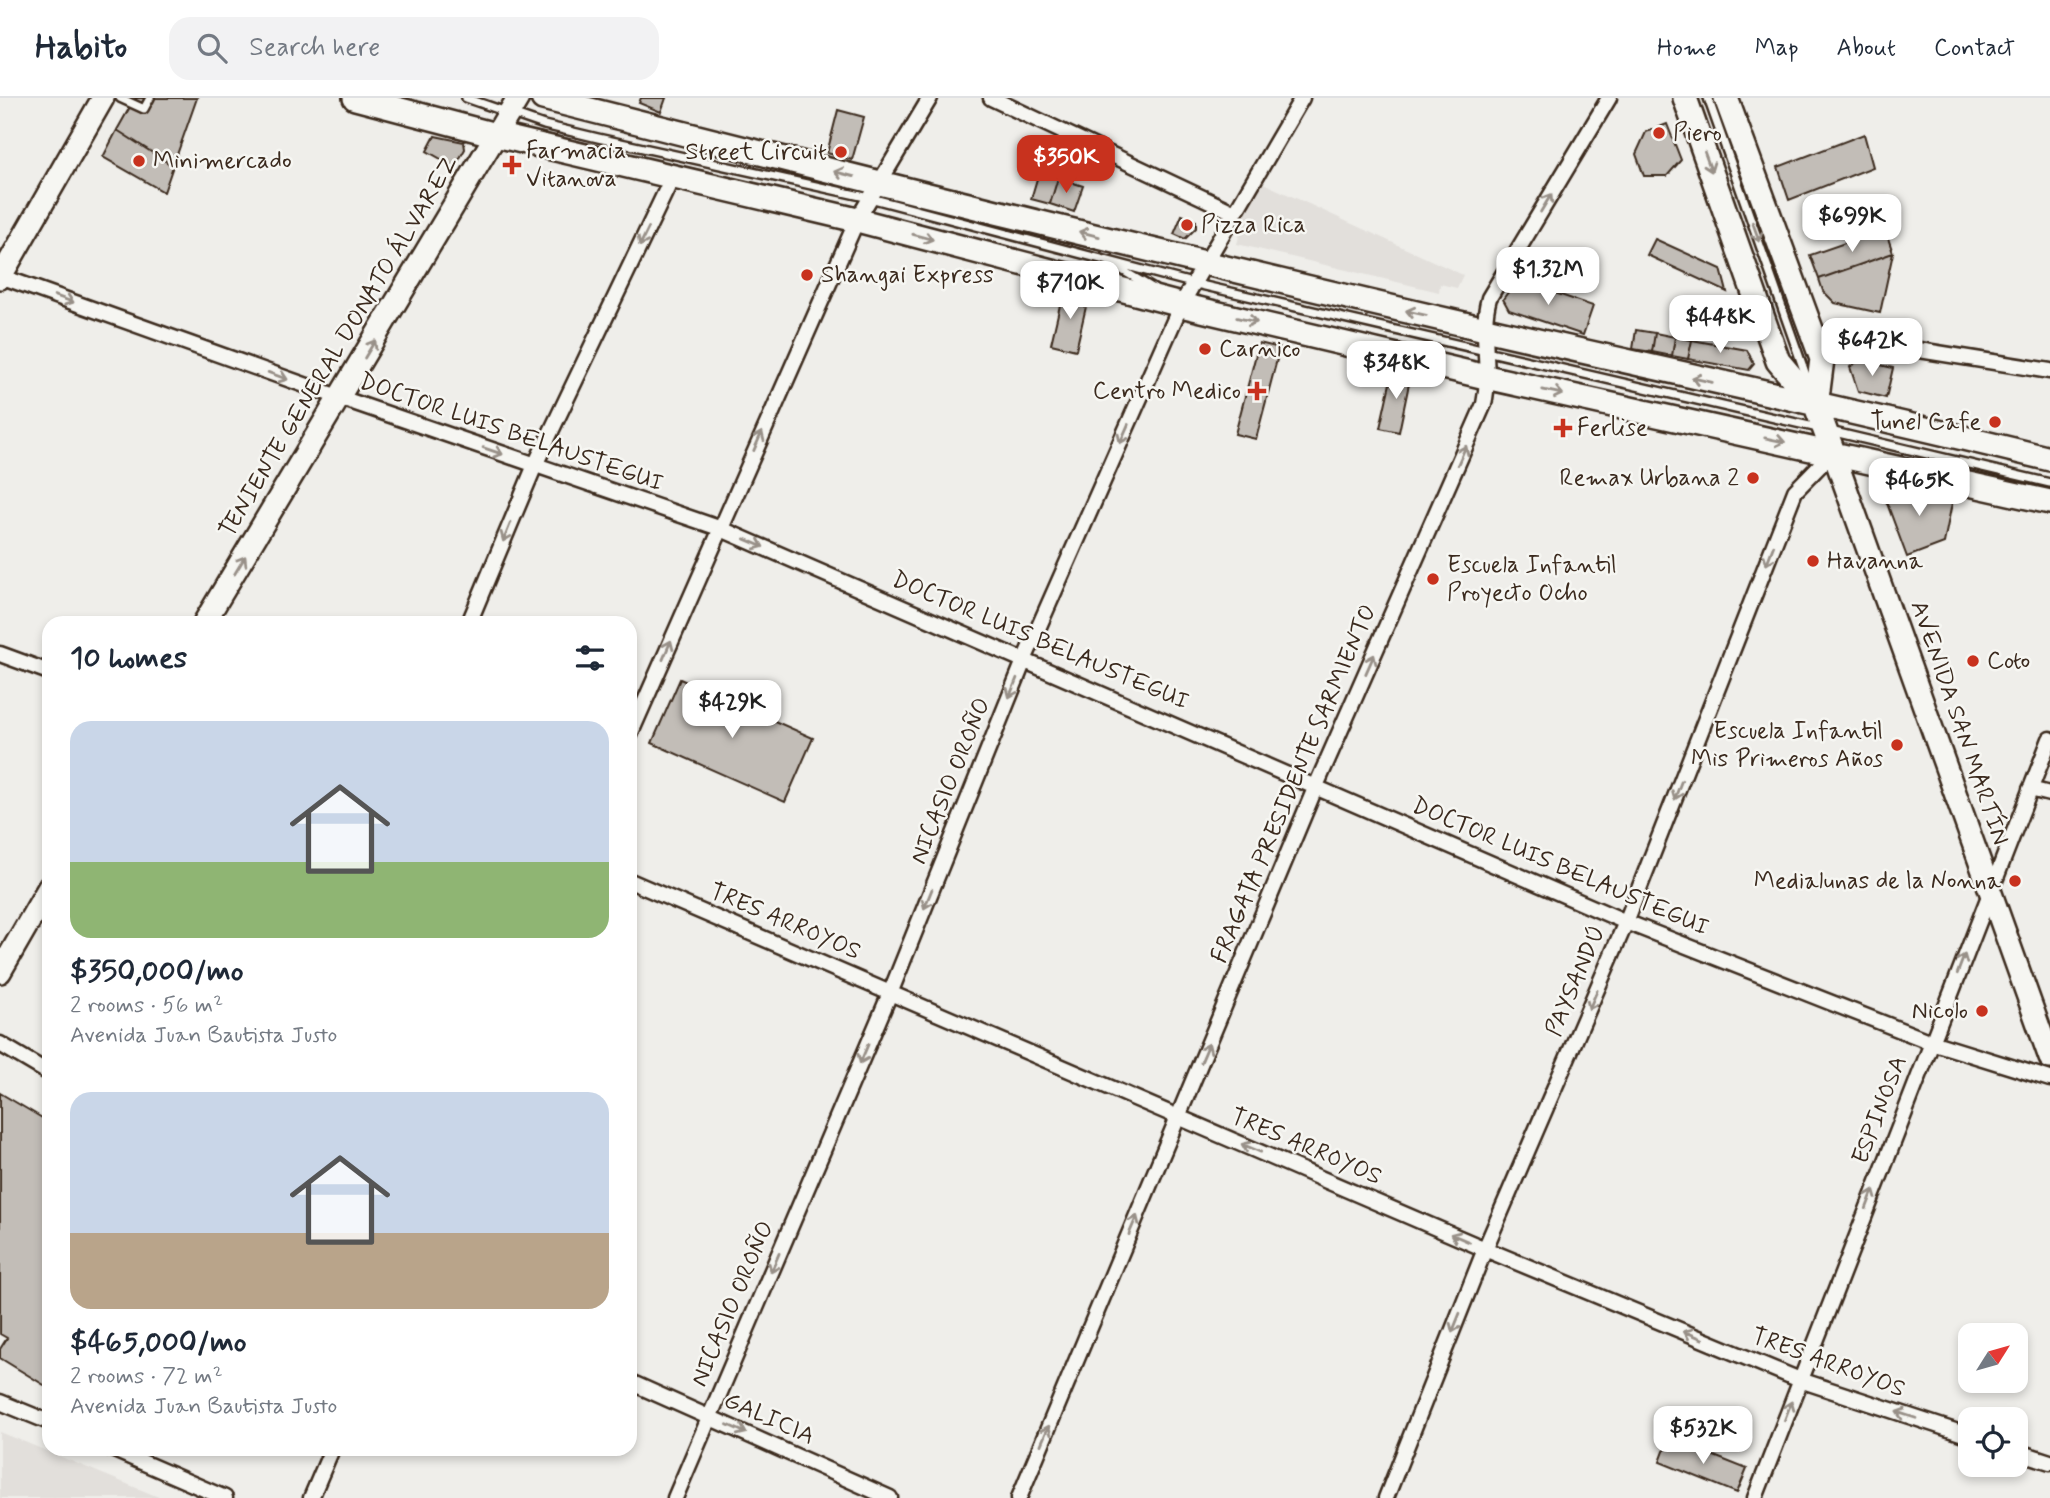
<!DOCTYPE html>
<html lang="en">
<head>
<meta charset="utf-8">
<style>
  :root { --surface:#fff; --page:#f2f2f3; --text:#1f2937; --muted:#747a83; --line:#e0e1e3; --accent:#c8321e }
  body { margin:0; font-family:Mynerve,sans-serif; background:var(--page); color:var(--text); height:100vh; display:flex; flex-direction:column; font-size:26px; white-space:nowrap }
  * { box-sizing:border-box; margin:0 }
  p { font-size:23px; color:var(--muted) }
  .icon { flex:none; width:38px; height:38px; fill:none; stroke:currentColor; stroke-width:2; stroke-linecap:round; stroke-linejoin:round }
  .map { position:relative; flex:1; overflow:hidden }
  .details { position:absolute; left:42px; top:518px; width:595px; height:840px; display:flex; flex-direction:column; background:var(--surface); border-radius:21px; box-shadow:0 4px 10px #0003 }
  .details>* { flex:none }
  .needle { width:46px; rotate:53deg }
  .buttons { position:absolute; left:1958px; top:1225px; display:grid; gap:14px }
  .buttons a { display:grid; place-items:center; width:70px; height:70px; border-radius:14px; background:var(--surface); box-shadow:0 4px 10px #0003; font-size:35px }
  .price { position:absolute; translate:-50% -60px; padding:0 16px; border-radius:14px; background:#fff; color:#222; font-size:23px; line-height:46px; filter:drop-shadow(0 2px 4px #0008) }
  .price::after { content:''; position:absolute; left:50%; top:42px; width:21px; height:16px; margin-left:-10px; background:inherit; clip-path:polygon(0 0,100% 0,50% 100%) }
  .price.active { background:var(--accent); color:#fff }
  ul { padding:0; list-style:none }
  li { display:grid; align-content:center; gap:14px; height:371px; padding:0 28px }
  li span { display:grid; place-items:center; height:217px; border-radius:21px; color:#555 }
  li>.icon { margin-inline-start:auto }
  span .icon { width:126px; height:126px; fill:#fffc; stroke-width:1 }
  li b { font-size:30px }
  h2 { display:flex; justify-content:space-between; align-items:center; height:84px; padding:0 28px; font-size:30px }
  header { display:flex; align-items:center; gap:42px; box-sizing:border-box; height:98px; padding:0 35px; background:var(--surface); border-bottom:2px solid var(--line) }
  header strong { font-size:33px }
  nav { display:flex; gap:38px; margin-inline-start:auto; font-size:24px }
  .search { width:490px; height:63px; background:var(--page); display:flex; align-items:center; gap:18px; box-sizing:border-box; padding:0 24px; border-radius:21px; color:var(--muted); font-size:26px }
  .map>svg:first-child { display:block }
  .built { fill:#e2dfdb }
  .building { fill:#c2bdb7; stroke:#3b2a1e; stroke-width:2 }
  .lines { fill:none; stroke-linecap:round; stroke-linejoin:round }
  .lane-casing { stroke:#3b2a1e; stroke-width:12 }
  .street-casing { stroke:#3b2a1e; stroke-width:19 }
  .secondary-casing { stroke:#3b2a1e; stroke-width:26 }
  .primary-casing { stroke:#3b2a1e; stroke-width:28 }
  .lane { stroke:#f6f6f2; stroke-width:7 }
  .street { stroke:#f6f6f2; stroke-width:14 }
  .secondary { stroke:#f6f6f2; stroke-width:21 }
  .primary { stroke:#f6f6f2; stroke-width:23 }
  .oneway { stroke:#989088 }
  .poi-dot { fill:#c8321e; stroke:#f6f6f2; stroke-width:2.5 }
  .labels { text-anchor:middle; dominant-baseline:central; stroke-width:5; stroke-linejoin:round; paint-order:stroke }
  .poi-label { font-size:24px; fill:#3b2a1e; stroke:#f6f6f2; text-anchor:start }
  .street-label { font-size:24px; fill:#3b2a1e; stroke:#f6f6f2 }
</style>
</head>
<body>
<header>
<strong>Habito</strong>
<div class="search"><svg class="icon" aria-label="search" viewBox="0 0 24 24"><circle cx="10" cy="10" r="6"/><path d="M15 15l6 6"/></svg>Search here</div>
<nav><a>Home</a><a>Map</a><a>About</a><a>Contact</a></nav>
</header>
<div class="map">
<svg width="2050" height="1400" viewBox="0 0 2050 1400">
  <rect width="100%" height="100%" fill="#efeeea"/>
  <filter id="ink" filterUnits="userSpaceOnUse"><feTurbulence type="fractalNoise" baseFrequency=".0143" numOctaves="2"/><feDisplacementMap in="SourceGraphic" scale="14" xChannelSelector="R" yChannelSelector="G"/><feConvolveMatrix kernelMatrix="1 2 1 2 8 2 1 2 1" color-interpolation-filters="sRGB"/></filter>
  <g filter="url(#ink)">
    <path class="built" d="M1261 84 1463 177 1457 190 1440 186 1439 194 1237 146 1242 127 1239 125Z
      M0 1334 32 1347 161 1400H0Z"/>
    <path class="building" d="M135 0H197L173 68 117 32Z
      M641 0H666L661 14 639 5Z
      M838 12 864 19 852 62 827 55Z
      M1667 26 1681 62 1667 78H1644L1636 56 1646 34Z
      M117 32 173 68 164 94 103 59Z
      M1864 36 1873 69 1789 102 1778 69Z
      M435 38 464 44 465 51 455 69 427 53Z
      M1039 74 1058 80 1050 106 1031 101Z
      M1058 80 1083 88 1074 114 1050 106Z
      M1182 117 1196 123V130L1185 141 1174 136Z
      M1885 131 1893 155 1819 181 1810 157Z
      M1655 141 1721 171 1727 194 1647 157Z
      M1893 155 1880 215 1835 205 1823 193 1819 181Z
      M1517 182 1593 208 1583 237 1509 212 1503 201Z
      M1063 194 1088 200 1076 252 1051 246Z
      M1636 232 1655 235 1652 254 1633 251Z
      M1655 235 1675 239 1672 258 1652 254Z
      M1675 239 1692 242 1688 261 1672 258Z
      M1692 242 1747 252 1754 266 1749 272 1688 261Z
      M1259 245 1280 250 1256 341 1235 336Z
      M1859 262 1893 270 1886 300 1858 293 1850 269Z
      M1393 272 1411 276 1399 334 1380 330Z
      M1890 387 1953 400 1944 445 1907 459 1882 392Z
      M680 581 813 640 785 704 652 645Z
      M0 995 49 1024V1290L0 1260V1251L7 1240 0 1236Z
      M1669 1340 1747 1371 1737 1395 1660 1364Z"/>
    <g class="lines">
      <g class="lane-casing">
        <path id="lane" d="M120 0 144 11 150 0
          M466 0 544 27 598 40 870 100 1192 185 1818 330
          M1708 0 1809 286
          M1110 165 1154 191
          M1830 333 2050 385"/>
      </g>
      <g class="street-casing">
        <path id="street" d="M991 0 1233 114
          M0 178 341 300 719 430 1626 824 1931 944 2050 981
          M1813 235 2050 273
          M469 525 535 367 673 78
          M0 556 49 574
          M630 637 857 122 930 0
          M2030 691 2050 696
          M630 783 1485 1151 1800 1282 1970 1338
          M0 946 49 975
          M630 1284 890 1400
          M0 1304 49 1324
          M112 1351 225 1400
          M2016 1353 2050 1364
          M311 1400 332 1351
          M675 1400 891 893 1025 560 1181 207 1302 0
          M1019 1400 1316 688 1484 306C1492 270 1479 236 1489 200L1609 0
          M1386 1400 1485 1151 1626 824 1795 393 1833 354
          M1755 1400 2050 641"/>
      </g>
      <g class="secondary-casing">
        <path id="secondary" d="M0 180 103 0
          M1833 354 2050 960
          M204 525 518 0
          M0 874 49 789"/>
      </g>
      <g class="primary-casing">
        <path id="primary" d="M355 0 496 37 857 122 1181 207 1486 279 2050 404
          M543 0C855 79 1167 158 1481 230 1671 274 1861 314 2050 361
          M1685 0 1778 263 1816 308 1833 354
          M1726 0 1822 261 1816 308"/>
      </g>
      <use href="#lane" class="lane"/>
      <use href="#street" class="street"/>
      <use href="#secondary" class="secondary"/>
      <use href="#primary" class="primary"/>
    </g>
    <defs><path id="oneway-shaft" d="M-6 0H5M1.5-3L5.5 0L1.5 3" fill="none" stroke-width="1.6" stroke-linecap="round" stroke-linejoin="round" transform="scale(1.75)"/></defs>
    <g class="oneway">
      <use href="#oneway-shaft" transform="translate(1708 64) rotate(70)"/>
      <use href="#oneway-shaft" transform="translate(844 76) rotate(-166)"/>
      <use href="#oneway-shaft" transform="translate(1546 105) rotate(-59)"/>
      <use href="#oneway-shaft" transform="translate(1756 134) rotate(70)"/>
      <use href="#oneway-shaft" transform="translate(1089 136) rotate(-166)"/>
      <use href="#oneway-shaft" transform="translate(644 139) rotate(116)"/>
      <use href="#oneway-shaft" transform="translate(923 139) rotate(15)"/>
      <use href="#oneway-shaft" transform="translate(64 201) rotate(20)"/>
      <use href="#oneway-shaft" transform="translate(1416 215) rotate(-167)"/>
      <use href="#oneway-shaft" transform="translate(1247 222) rotate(13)"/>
      <use href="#oneway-shaft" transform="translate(370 251) rotate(-59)"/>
      <use href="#oneway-shaft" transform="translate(278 278) rotate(20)"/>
      <use href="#oneway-shaft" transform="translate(1702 282) rotate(-167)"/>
      <use href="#oneway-shaft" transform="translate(1553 294) rotate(12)"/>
      <use href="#oneway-shaft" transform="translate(1124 336) rotate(114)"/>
      <use href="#oneway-shaft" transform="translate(1775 342) rotate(12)"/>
      <use href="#oneway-shaft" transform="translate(758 343) rotate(-66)"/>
      <use href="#oneway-shaft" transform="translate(493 353) rotate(19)"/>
      <use href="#oneway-shaft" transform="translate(1462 357) rotate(-66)"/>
      <use href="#oneway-shaft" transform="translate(507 434) rotate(112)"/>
      <use href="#oneway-shaft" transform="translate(754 445) rotate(23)"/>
      <use href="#oneway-shaft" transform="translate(1770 457) rotate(111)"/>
      <use href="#oneway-shaft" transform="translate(240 467) rotate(-59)"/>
      <use href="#oneway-shaft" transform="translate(667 552) rotate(-67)"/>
      <use href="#oneway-shaft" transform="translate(1370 566) rotate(-66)"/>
      <use href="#oneway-shaft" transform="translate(1013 590) rotate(112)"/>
      <use href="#oneway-shaft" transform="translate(1678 692) rotate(111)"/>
      <use href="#oneway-shaft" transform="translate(928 801) rotate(112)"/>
      <use href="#oneway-shaft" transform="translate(1961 866) rotate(-69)"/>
      <use href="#oneway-shaft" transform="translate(1593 902) rotate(113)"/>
      <use href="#oneway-shaft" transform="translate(1205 955) rotate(-67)"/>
      <use href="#oneway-shaft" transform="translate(864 956) rotate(113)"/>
      <use href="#oneway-shaft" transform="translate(1251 1050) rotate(-157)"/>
      <use href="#oneway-shaft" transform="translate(1870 1101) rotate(-69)"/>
      <use href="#oneway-shaft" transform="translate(1133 1127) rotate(-67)"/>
      <use href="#oneway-shaft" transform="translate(1460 1140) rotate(-157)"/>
      <use href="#oneway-shaft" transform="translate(775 1165) rotate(113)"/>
      <use href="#oneway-shaft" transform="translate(1456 1225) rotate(112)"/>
      <use href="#oneway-shaft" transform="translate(1693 1237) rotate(-157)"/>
      <use href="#oneway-shaft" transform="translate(1788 1313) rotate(-69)"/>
      <use href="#oneway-shaft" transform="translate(1906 1317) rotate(-162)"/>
      <use href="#oneway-shaft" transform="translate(737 1331) rotate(24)"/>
      <use href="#oneway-shaft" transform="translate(1045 1337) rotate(-67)"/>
    </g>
  </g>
  <g class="poi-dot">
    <circle cx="1659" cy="35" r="7"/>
    <circle cx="841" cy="54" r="7"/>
    <circle cx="139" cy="63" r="7"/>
    <path d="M508.5 56.5h7v7h7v7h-7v7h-7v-7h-7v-7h7z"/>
    <circle cx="1187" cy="127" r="7"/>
    <circle cx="807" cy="177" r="7"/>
    <circle cx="1205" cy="251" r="7"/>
    <path d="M1253.5 282.5h7v7h7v7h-7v7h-7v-7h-7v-7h7z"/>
    <circle cx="1995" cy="324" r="7"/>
    <path d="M1559.5 319.5h7v7h7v7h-7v7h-7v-7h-7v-7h7z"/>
    <circle cx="1753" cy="380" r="7"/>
    <circle cx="1813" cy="463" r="7"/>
    <circle cx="1433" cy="481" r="7"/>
    <circle cx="1973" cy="563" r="7"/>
    <circle cx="1897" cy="647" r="7"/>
    <circle cx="2015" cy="783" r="7"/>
    <circle cx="1982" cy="913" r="7"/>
  </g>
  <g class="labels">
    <g class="poi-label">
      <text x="1673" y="35">Piero</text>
      <text x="526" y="53">Farmacia<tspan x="526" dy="28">Vitanova</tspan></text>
      <text x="827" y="54" text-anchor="end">Street Circuit</text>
      <text x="153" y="63">Minimercado</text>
      <text x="1201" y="127">Pizza Rica</text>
      <text x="821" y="177">Shangai Express</text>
      <text x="1219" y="251">Carnico</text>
      <text x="1241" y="293" text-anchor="end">Centro Medico</text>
      <text x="1981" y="324" text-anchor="end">Tunel Cafe</text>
      <text x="1577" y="330">Ferlise</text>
      <text x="1739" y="380" text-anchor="end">Remax Urbana 2</text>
      <text x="1827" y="463">Havanna</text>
      <text x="1447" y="467">Escuela Infantil<tspan x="1447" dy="28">Proyecto Ocho</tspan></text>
      <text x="1987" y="563">Coto</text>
      <text x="1883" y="633" text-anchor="end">Escuela Infantil<tspan x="1883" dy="28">Mis Primeros Años</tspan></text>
      <text x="2001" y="783" text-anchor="end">Medialunas de la Nonna</text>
      <text x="1968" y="913" text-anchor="end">Nicolo</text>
    </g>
    <g class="street-label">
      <text transform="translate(339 249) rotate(-59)">TENIENTE GENERAL DONATO ÁLVAREZ</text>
      <text transform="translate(511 335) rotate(19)">DOCTOR LUIS BELAUSTEGUI</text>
      <text transform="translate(1040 543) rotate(23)">DOCTOR LUIS BELAUSTEGUI</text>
      <text transform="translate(1959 625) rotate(71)">AVENIDA SAN MARTÍN</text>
      <text transform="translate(951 683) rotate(-68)">NICASIO OROÑO</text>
      <text transform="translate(1294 686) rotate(-67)">FRAGATA PRESIDENTE SARMIENTO</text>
      <text transform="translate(1560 769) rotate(23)">DOCTOR LUIS BELAUSTEGUI</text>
      <text transform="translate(785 824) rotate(23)">TRES ARROYOS</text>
      <text transform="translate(1576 883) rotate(-67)">PAYSANDÚ</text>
      <text transform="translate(1880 1012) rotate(-69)">ESPINOSA</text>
      <text transform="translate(1306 1049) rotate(23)">TRES ARROYOS</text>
      <text transform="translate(733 1206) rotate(-67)">NICASIO OROÑO</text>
      <text transform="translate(1828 1265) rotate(20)">TRES ARROYOS</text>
      <text transform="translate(769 1321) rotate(24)">GALICIA</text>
    </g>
  </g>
</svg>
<div class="buttons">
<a><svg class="needle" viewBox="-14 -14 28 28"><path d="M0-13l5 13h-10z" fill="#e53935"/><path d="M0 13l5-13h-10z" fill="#747a83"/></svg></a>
<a><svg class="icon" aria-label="locate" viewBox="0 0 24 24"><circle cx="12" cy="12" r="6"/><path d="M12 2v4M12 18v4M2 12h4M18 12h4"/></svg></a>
</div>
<b class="price active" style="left:1066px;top:97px">$350K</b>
<b class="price" style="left:1852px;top:156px">$699K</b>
<b class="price" style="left:1548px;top:209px">$1.32M</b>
<b class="price" style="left:1070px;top:223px">$710K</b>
<b class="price" style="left:1720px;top:257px">$448K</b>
<b class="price" style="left:1872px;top:280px">$642K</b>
<b class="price" style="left:1396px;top:303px">$348K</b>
<b class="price" style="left:1919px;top:420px">$465K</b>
<b class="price" style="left:732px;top:642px">$429K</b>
<b class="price" style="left:1703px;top:1368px">$532K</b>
<section class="details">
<h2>10 homes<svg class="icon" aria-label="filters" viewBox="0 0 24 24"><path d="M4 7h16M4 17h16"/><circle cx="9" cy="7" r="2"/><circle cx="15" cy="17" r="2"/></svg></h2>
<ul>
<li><span style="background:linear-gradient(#c9d6e8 65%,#8fb573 0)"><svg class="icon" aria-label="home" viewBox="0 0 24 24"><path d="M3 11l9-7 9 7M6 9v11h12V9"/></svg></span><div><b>$350,000/mo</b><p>2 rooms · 56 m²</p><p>Avenida Juan Bautista Justo</p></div></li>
<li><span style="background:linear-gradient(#c9d6e8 65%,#b9a48a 0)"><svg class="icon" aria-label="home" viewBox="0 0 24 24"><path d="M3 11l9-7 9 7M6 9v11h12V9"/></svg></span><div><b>$465,000/mo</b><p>2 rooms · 72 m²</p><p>Avenida Juan Bautista Justo</p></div></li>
</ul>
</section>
</div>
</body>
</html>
